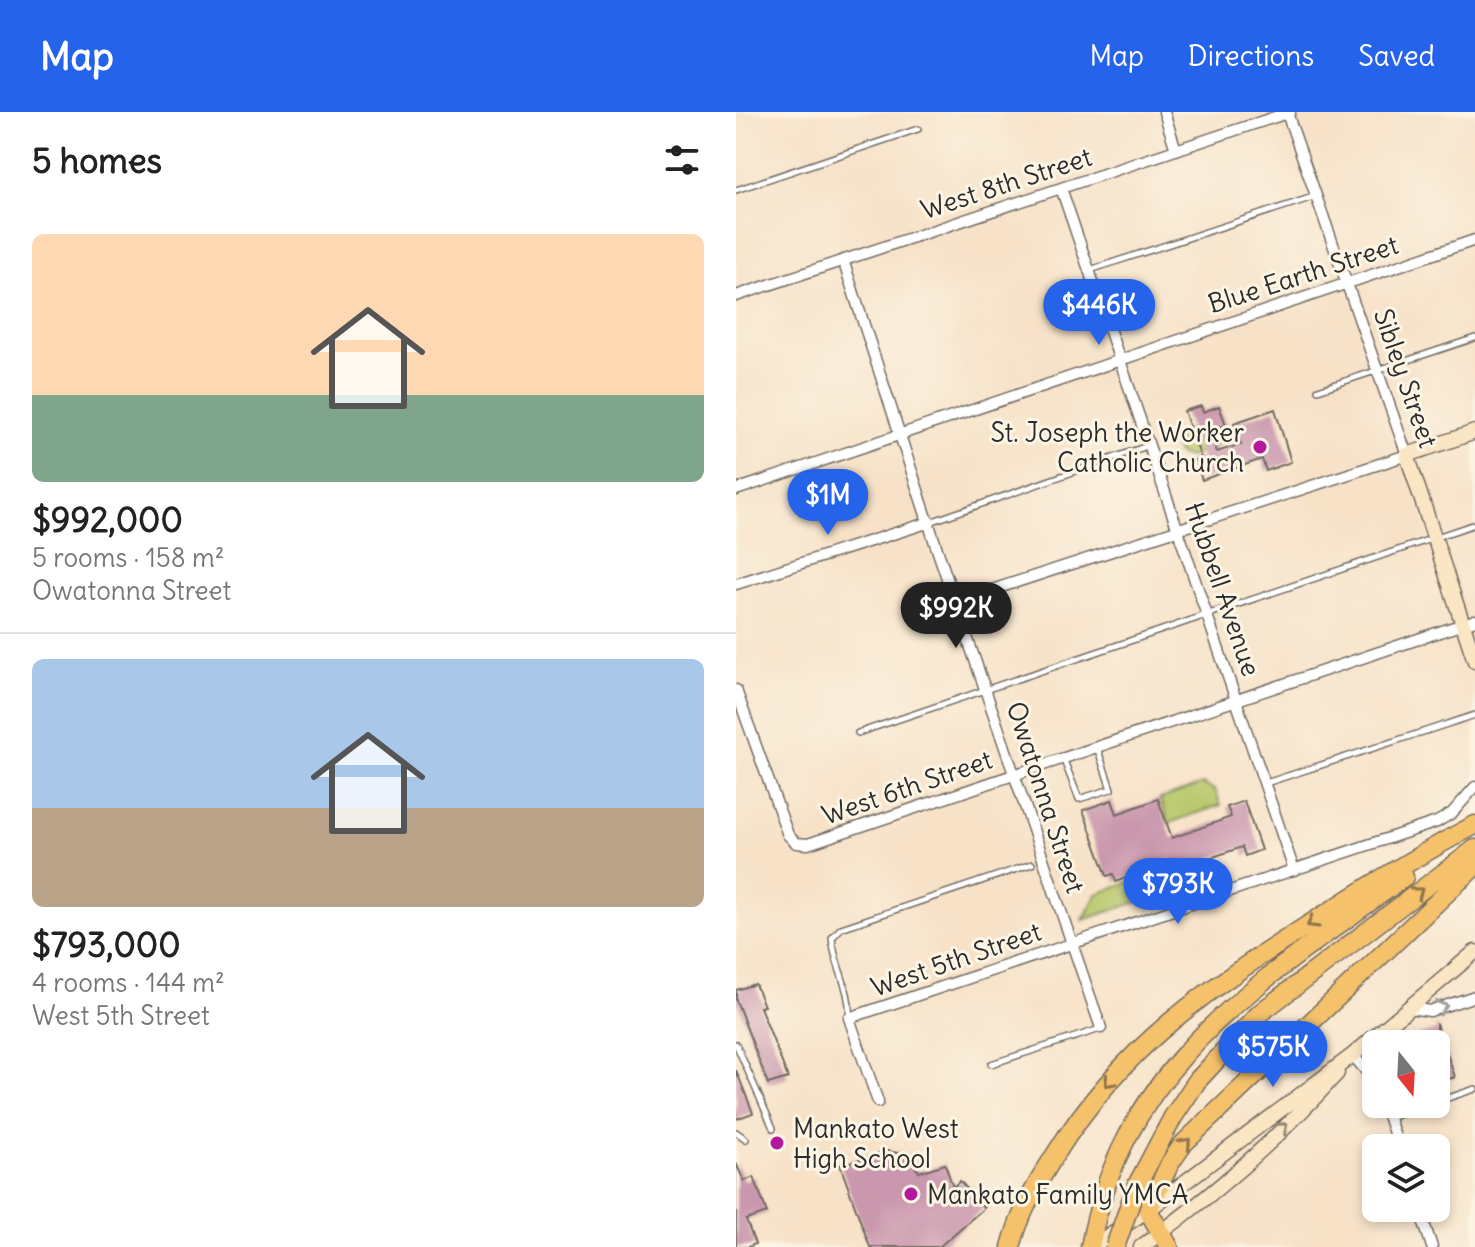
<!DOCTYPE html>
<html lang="en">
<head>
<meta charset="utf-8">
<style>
  :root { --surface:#fff; --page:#f2f2f2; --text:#222; --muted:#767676; --line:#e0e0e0; --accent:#2563eb }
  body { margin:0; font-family:Delius,sans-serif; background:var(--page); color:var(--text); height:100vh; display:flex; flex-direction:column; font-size:30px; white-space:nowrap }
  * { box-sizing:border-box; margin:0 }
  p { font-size:26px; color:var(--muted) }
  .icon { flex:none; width:44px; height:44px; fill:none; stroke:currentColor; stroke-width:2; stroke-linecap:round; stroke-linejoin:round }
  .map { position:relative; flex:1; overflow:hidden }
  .sheet { display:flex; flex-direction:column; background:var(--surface); width:736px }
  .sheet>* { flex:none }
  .needle { width:52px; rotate:162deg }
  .buttons { position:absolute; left:626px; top:918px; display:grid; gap:16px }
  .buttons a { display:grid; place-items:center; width:88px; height:88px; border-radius:12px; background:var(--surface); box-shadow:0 4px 12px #0003; font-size:40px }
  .price { position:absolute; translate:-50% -68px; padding:0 18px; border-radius:28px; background:var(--accent); color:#fff; font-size:26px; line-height:52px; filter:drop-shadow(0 2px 4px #0008) }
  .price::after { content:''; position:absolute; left:50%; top:48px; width:24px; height:18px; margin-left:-12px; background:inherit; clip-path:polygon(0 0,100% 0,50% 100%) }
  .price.on { background:#222; color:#fff }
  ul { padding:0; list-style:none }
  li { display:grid; align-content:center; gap:16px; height:424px; padding:0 32px }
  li+li { border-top:2px solid var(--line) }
  li span { display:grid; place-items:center; height:248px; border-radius:12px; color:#555 }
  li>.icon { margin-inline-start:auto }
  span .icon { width:144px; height:144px; fill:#fffc; stroke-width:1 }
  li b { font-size:34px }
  h2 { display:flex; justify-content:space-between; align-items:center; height:96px; padding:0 32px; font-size:34px }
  header { display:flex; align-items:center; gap:48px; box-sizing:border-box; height:112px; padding:0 40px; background:var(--accent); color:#fff }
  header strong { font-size:38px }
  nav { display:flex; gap:44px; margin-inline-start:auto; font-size:28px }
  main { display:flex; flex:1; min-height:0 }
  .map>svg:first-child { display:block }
  .green { fill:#b7c769; stroke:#71794a; stroke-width:2 }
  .building { fill:#ca98ae }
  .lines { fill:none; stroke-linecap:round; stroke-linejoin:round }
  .service-casing { stroke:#726b62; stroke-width:8 }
  .minor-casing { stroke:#726b62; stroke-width:13 }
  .secondary-casing { stroke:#726b62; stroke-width:17 }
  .motorway-casing { stroke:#726b62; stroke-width:21 }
  .service { stroke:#fff; stroke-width:5 }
  .minor { stroke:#fff; stroke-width:10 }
  .secondary { stroke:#fbe6c4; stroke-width:14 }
  .motorway { stroke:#f5c16b; stroke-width:18 }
  .motorway-bridge-casing { stroke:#726b62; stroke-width:21; stroke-linecap:butt }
  .motorway-bridge { stroke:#f5c16b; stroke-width:18 }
  .oneway { stroke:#90764b }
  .oneway2 { stroke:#a0a0a0 }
  .oneway3 { stroke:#938878 }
  .poi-dot { fill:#b5179e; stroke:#fcf5e5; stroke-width:3 }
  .labels { text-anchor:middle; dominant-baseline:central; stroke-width:6; stroke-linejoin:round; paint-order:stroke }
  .street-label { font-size:26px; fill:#2b2b2b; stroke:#fcf5e5 }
  .poi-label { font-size:26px; fill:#2b2b2b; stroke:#fcf5e5; text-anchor:start }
</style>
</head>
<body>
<header>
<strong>Map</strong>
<nav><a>Map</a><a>Directions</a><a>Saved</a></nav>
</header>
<main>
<section class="sheet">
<h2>5 homes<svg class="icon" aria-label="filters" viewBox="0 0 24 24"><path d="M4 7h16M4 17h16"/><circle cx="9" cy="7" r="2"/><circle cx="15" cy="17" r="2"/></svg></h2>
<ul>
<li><span style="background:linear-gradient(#ffd9b3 65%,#7fa58c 0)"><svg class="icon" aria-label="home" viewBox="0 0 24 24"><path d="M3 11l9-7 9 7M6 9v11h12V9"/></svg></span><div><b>$992,000</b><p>5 rooms · 158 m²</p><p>Owatonna Street</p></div></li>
<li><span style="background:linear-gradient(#a9c7e8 60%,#b9a48a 0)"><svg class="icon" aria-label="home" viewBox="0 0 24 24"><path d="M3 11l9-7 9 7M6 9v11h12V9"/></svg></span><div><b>$793,000</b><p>4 rooms · 144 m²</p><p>West 5th Street</p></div></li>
</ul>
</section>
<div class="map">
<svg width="739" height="1135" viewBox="0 0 739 1135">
  <rect width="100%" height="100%" fill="#fcf5e5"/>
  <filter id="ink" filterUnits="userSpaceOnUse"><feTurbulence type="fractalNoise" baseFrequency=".0125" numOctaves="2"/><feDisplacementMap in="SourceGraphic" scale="16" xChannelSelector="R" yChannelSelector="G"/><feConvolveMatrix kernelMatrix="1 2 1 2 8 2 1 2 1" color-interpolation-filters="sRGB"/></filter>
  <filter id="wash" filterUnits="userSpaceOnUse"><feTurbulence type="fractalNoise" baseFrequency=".006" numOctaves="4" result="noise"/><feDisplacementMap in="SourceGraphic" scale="32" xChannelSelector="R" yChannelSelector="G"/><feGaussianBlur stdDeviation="1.8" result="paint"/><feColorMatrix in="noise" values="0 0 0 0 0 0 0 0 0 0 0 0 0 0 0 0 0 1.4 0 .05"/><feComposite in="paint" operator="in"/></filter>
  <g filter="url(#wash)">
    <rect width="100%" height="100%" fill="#f7e2c8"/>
    <path class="green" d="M490 313 491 328 454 345 443 343 433 324 455 317 476 327 473 319Z
      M466 672 479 678 485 693 433 711 424 687Z
      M421 759 438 767 441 777 347 808 361 782Z"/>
    <g id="blocks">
      <path class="building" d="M465 294 467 300 483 294 490 313 473 319 481 340 505 332 498 311 539 297 555 350 530 359 526 347 466 368 459 348 465 346 448 299Z
        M422 687 436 726 495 705 491 695 508 689 525 738 509 744 506 735 439 758 435 747 380 770 377 762 371 764 347 698 376 688 381 702Z
        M19 872 28 894 24 895 52 966 32 972 0 888V878Z
        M700 911 719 965 700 971V932H682L680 924 700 918Z
        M0 958 17 1001 0 1007Z
        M151 1039 171 1043 183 1060 209 1052 217 1075 224 1069 248 1096 203 1135H134L104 1053Z
        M0 1051 8 1069 18 1065 31 1101 10 1108 19 1132 12 1135H0Z"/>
    </g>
  </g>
  <g filter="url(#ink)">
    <use href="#blocks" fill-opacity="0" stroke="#726b62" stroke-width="2"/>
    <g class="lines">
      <g class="service-casing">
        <path id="service" d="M0 78 182 17
          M354 158 580 84
          M582 278 739 226
          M194 410 414 333
          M122 621 739 412
          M327 646 343 687 375 677 361 635
          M530 671 739 603
          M113 906C116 878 98 854 96 826L105 816 296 752
          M0 932 37 1016
          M255 952 364 917
          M700 990 739 977
          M654 1006 694 992
          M0 1020 10 1027"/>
      </g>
      <g class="minor-casing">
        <path id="minor" d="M428 0 440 38
          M325 76 558 758
          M107 148 201 437 365 916
          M0 184 554 0
          M0 378 739 128
          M0 472 194 410
          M222 489 671 343 551 1
          M0 578 52 723 60 731 72 732 739 508
          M673 896 694 899 739 884
          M617 943 640 971
          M142 990 113 906 701 710 716 701 739 675
          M648 992 663 1036
          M683 1096 696 1135"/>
      </g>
      <g class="secondary-casing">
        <path id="secondary" d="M739 320 671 343 739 549
          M355 1135 412 1098 617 943 739 840
          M405 1135C475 1085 544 1025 601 961"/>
      </g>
      <g class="motorway-casing">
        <path id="motorway" d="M400 1075 437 1005 461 969 524 901 739 737
          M275 1135C284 1100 300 1073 319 1043 388 931 475 875 583 806 634 774 685 741 739 713
          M354 1135C389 947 526 870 668 765
          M433 1135 412 1098 434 1051 448 1031 739 754"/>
      </g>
      <use href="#service" class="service"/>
      <use href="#minor" class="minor"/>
      <use href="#secondary" class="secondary"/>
      <use href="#motorway" class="motorway"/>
      <g class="motorway-bridge-casing">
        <path id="motorway-bridge" d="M379 1135 400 1075"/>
      </g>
      <use href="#motorway-bridge" class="motorway-bridge"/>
    </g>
    <defs><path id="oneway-chevron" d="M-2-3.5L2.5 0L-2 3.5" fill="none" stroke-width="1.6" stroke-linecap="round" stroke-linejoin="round" transform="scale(2)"/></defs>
    <g class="oneway">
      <use href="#oneway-chevron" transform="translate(682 780) rotate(-37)"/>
      <use href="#oneway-chevron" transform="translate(576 811) rotate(148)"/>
      <use href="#oneway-chevron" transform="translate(373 970) rotate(132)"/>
      <use href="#oneway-chevron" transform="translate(450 1031) rotate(-48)"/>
    </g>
    <use class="oneway2" href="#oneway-chevron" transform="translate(706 895) rotate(-17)"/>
    <use class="oneway3" href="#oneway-chevron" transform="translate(547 1015) rotate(-42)"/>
  </g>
  <g class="poi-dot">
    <circle cx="524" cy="335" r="8"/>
    <circle cx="41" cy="1031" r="8"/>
    <circle cx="175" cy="1082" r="8"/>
  </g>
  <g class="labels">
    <g class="street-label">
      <text transform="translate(270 71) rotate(-18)">West 8th Street</text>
      <text transform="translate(567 162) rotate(-18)">Blue Earth Street</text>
      <text transform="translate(670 266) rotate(71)">Sibley Street</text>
      <text transform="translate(487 477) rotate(71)">Hubbell Avenue</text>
      <text transform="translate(171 675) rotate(-19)">West 6th Street</text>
      <text transform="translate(310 685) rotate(72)">Owatonna Street</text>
      <text transform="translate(220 847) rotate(-19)">West 5th Street</text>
    </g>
    <g class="poi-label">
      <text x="508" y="320" text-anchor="end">St. Joseph the Worker<tspan x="508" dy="30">Catholic Church</tspan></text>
      <text x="57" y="1016">Mankato West<tspan x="57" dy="30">High School</tspan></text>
      <text x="191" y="1082">Mankato Family YMCA</text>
    </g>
  </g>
</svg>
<div class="buttons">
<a><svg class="needle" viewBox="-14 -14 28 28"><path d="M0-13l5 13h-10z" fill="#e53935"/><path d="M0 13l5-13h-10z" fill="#767676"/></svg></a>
<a><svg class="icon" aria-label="layers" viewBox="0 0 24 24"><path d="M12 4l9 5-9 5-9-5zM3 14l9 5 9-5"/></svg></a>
</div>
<b class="price" style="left:363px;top:235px">$446K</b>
<b class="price" style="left:92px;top:425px">$1M</b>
<b class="price on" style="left:220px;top:538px">$992K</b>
<b class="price" style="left:442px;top:814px">$793K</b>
<b class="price" style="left:537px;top:977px">$575K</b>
</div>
</main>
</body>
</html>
